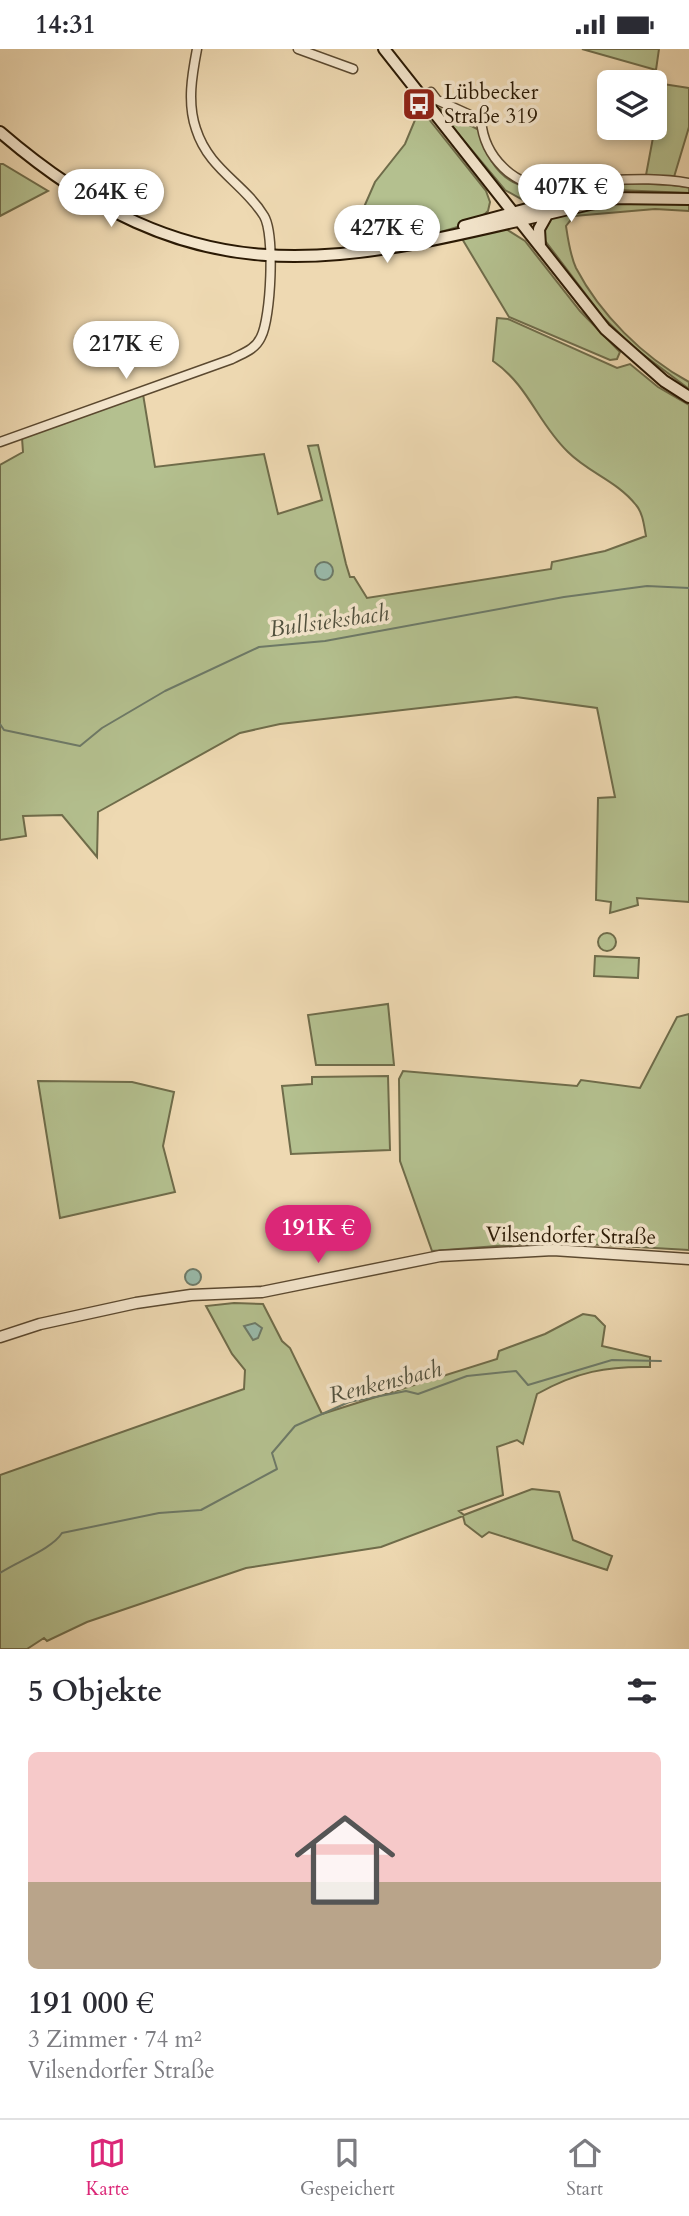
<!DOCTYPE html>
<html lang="de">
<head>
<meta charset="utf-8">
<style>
  :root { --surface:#fff; --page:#f2f2f3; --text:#2b2b33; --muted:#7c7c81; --line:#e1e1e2; --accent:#db2777 }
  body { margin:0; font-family:Cardo,serif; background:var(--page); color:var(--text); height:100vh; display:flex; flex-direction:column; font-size:26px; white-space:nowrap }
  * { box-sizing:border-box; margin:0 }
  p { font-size:23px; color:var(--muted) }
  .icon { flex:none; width:38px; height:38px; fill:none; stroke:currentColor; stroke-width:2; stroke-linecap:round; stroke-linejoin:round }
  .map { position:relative; height:1600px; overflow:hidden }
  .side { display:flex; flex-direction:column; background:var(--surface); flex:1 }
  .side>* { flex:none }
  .controls { position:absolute; left:597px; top:21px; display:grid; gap:14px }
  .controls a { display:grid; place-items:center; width:70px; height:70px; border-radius:10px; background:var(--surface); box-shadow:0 4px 10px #0003; font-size:35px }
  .price { position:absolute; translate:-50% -60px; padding:0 16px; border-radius:24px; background:#fff; color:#222; font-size:23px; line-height:46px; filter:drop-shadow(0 2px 4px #0008) }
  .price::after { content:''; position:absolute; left:50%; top:42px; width:21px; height:16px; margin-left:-10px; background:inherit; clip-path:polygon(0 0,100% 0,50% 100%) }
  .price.selected { background:var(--accent); color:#fff }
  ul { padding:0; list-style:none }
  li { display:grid; align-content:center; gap:14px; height:371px; padding:0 28px }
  li span { display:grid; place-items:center; height:217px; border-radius:10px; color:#555 }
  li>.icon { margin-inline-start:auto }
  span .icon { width:126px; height:126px; fill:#fffc; stroke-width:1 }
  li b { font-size:30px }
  h2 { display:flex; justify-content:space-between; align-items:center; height:84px; padding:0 28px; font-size:30px }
  .status { display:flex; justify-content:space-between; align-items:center; height:49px; padding:0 35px; background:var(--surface); direction:ltr }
  .status svg { height:19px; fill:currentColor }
  .dock { display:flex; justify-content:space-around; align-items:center; height:98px; border-top:2px solid var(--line); background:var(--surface); font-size:19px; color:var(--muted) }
  .dock a { display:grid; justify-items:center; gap:4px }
  .dock .selected { color:var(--accent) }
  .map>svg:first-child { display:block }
  .green { fill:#b4c08f; stroke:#6f6c4a; stroke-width:2 }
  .water { fill:#99baaa; stroke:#6d7a68; stroke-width:2 }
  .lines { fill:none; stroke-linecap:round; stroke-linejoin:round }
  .stream { stroke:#6d7a68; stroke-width:2 }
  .minor-casing { stroke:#5b4930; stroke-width:11 }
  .tertiary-casing { stroke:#5b4930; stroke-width:13 }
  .secondary-casing { stroke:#2a1904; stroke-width:14 }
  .minor { stroke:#f4e6cd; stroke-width:8 }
  .tertiary { stroke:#f4e6cd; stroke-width:10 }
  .secondary { stroke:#f4e6cd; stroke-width:10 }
  .labels { text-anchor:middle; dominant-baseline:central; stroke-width:7; stroke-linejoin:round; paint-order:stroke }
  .poi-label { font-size:21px; fill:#2a1904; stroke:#f4e6cd; text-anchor:start }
  .street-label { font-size:21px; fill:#2a1904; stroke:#f4e6cd }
  .water-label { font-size:23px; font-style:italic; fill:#51513e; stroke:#f4e6cd }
</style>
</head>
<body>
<div class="status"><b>14:31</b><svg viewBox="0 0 49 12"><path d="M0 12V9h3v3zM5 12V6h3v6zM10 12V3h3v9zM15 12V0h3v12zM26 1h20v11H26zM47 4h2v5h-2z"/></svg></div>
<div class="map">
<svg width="689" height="1600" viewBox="0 0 689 1600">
  <rect width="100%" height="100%" fill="#eed9b2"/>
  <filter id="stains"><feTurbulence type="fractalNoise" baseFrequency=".00286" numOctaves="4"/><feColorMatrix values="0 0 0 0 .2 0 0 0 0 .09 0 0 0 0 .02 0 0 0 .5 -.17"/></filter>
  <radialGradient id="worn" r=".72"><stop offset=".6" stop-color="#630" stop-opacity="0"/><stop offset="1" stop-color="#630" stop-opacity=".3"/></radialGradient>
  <path class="green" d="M582 0H659L656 21Z
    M663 35 689 39V78L674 128 646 126Z
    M436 58 479 81C498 155 544 140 603 135 632 133 660 135 689 138V144L594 140 562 144 556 149 538 152 523 151 505 141Z
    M420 59 486 142 490 153 488 162C471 182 387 194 359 199L357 174 375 133 405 95Z
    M0 115H3L48 142 0 167Z
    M650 153 689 156V162L655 160 574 167 566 177C568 190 570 206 576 219 600 265 643 308 689 333V340L633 298 603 268 543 189V175C565 156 621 154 650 153Z
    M506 180 525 192 580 262 620 303 617 310 610 311 509 268 461 188Z
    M497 269 508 270 617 319 630 315 658 338 689 356V853L637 849 638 856 610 864 611 853 596 851 598 749 615 748 597 659 516 648 280 675 240 684 98 763 97 808 62 766 23 767 26 787 0 791V416L23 403 22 389 143 345 155 418 264 405 278 465 322 451 308 397 318 396 346 515 350 528H354L367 549 551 520 552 513 605 502 646 487C644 477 643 464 636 456 617 432 589 424 568 403 537 373 529 337 493 312Z
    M598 893a9 9 0 1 1 18 0a9 9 0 1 1-18 0Z
    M595 907 639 909 638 929 594 927Z
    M388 955 394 1016H316L308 966Z
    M689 965V1201L550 1193 432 1202 400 1112 399 1030 403 1022 577 1037 581 1031 640 1039 677 968Z
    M388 1027 390 1101 291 1105 282 1037 312 1035V1028Z
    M38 1032 132 1033 174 1043 163 1097 175 1143 60 1169Z
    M234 1254 263 1255 282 1292 290 1299 322 1365 497 1310 499 1302 545 1285 583 1265 595 1267 605 1277 602 1297 650 1308V1318C607 1317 576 1323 537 1345L523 1395 517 1391 497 1398 503 1446 459 1462 464 1466 532 1440 559 1443 573 1491 612 1507 607 1521 489 1483 482 1488 465 1475 463 1467 381 1498 246 1519 87 1573 47 1592 44 1589 27 1600H0V1426L244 1340 245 1321 232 1305 206 1257Z"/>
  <path class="water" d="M315 522a9 9 0 1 1 18 0a9 9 0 1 1-18 0Z
    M185 1228a8 8 0 1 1 16 0a8 8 0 1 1-16 0Z
    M255 1274 262 1279 258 1289 253 1291 244 1277Z"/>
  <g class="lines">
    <path class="stream" d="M0 675 4 681 80 697 102 679 165 642 259 598 325 592 564 548 647 537 689 539
      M0 1524C18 1512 52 1500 62 1484L159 1464 201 1461 277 1420 272 1404 295 1377 349 1353 406 1342 418 1345 467 1327 516 1322 528 1336 612 1311 661 1312"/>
    <g class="minor-casing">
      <path id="minor" d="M298 0 353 20
        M431 43 437 51 481 71C484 108 514 139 553 138 571 137 589 133 607 131 634 130 663 129 689 134
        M0 393 232 310C243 304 255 301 261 288 271 269 275 185 264 167 244 134 209 121 196 80 187 54 192 26 197 0"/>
    </g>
    <g class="tertiary-casing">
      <path id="tertiary" d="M0 1288 40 1275 136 1254 191 1246 262 1243 440 1207 553 1201 689 1210"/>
    </g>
    <g class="secondary-casing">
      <path id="secondary" d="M384 0 605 280 664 332 689 348
        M0 83C218 271 366 204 617 149
        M611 149 689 150
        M464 177 531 159 581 150
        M540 197 539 180 548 164"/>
    </g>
    <use href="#minor" class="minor"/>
    <use href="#tertiary" class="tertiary"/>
    <use href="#secondary" class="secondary"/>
  </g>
  <defs>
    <g id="bus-square" transform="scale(1.75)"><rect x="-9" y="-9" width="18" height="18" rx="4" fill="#8f2418" stroke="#f4e6cd"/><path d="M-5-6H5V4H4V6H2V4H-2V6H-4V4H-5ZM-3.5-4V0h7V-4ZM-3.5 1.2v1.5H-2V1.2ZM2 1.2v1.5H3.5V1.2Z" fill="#fff"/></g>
  </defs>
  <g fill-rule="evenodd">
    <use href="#bus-square" x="419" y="55"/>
  </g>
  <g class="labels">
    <g class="poi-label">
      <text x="444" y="43">Lübbecker<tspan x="444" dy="24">Straße 319</tspan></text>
    </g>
    <g class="street-label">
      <text transform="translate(571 1187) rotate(1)">Vilsendorfer Straße</text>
    </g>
    <g class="water-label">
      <text transform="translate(329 572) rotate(-8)">Bullsieksbach</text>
      <text transform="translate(385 1333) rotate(-14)">Renkensbach</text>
    </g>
  </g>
  <rect width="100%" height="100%" filter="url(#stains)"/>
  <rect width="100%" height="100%" fill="url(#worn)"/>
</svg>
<div class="controls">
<a><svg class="icon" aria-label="layers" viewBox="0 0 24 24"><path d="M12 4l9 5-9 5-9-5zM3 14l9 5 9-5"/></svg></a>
</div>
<b class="price" style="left:571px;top:175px">407K €</b>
<b class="price" style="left:111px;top:180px">264K €</b>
<b class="price" style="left:387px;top:216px">427K €</b>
<b class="price" style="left:126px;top:332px">217K €</b>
<b class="price selected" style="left:318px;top:1216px">191K €</b>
</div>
<section class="side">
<h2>5 Objekte<svg class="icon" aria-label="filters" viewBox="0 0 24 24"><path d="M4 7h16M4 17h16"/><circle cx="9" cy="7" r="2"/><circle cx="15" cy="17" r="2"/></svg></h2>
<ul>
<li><span style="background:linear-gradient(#f6c9c9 60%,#b9a48a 0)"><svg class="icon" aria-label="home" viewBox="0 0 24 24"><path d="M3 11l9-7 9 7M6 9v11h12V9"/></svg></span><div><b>191 000 €</b><p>3 Zimmer · 74 m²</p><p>Vilsendorfer Straße</p></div></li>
</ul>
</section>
<nav class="dock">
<a class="selected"><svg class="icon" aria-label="map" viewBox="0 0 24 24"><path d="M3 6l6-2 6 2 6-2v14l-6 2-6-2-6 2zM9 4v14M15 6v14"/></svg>Karte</a>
<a><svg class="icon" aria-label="saved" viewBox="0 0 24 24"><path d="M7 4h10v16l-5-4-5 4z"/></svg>Gespeichert</a>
<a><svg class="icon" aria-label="home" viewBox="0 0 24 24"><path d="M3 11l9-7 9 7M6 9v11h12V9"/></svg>Start</a>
</nav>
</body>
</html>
